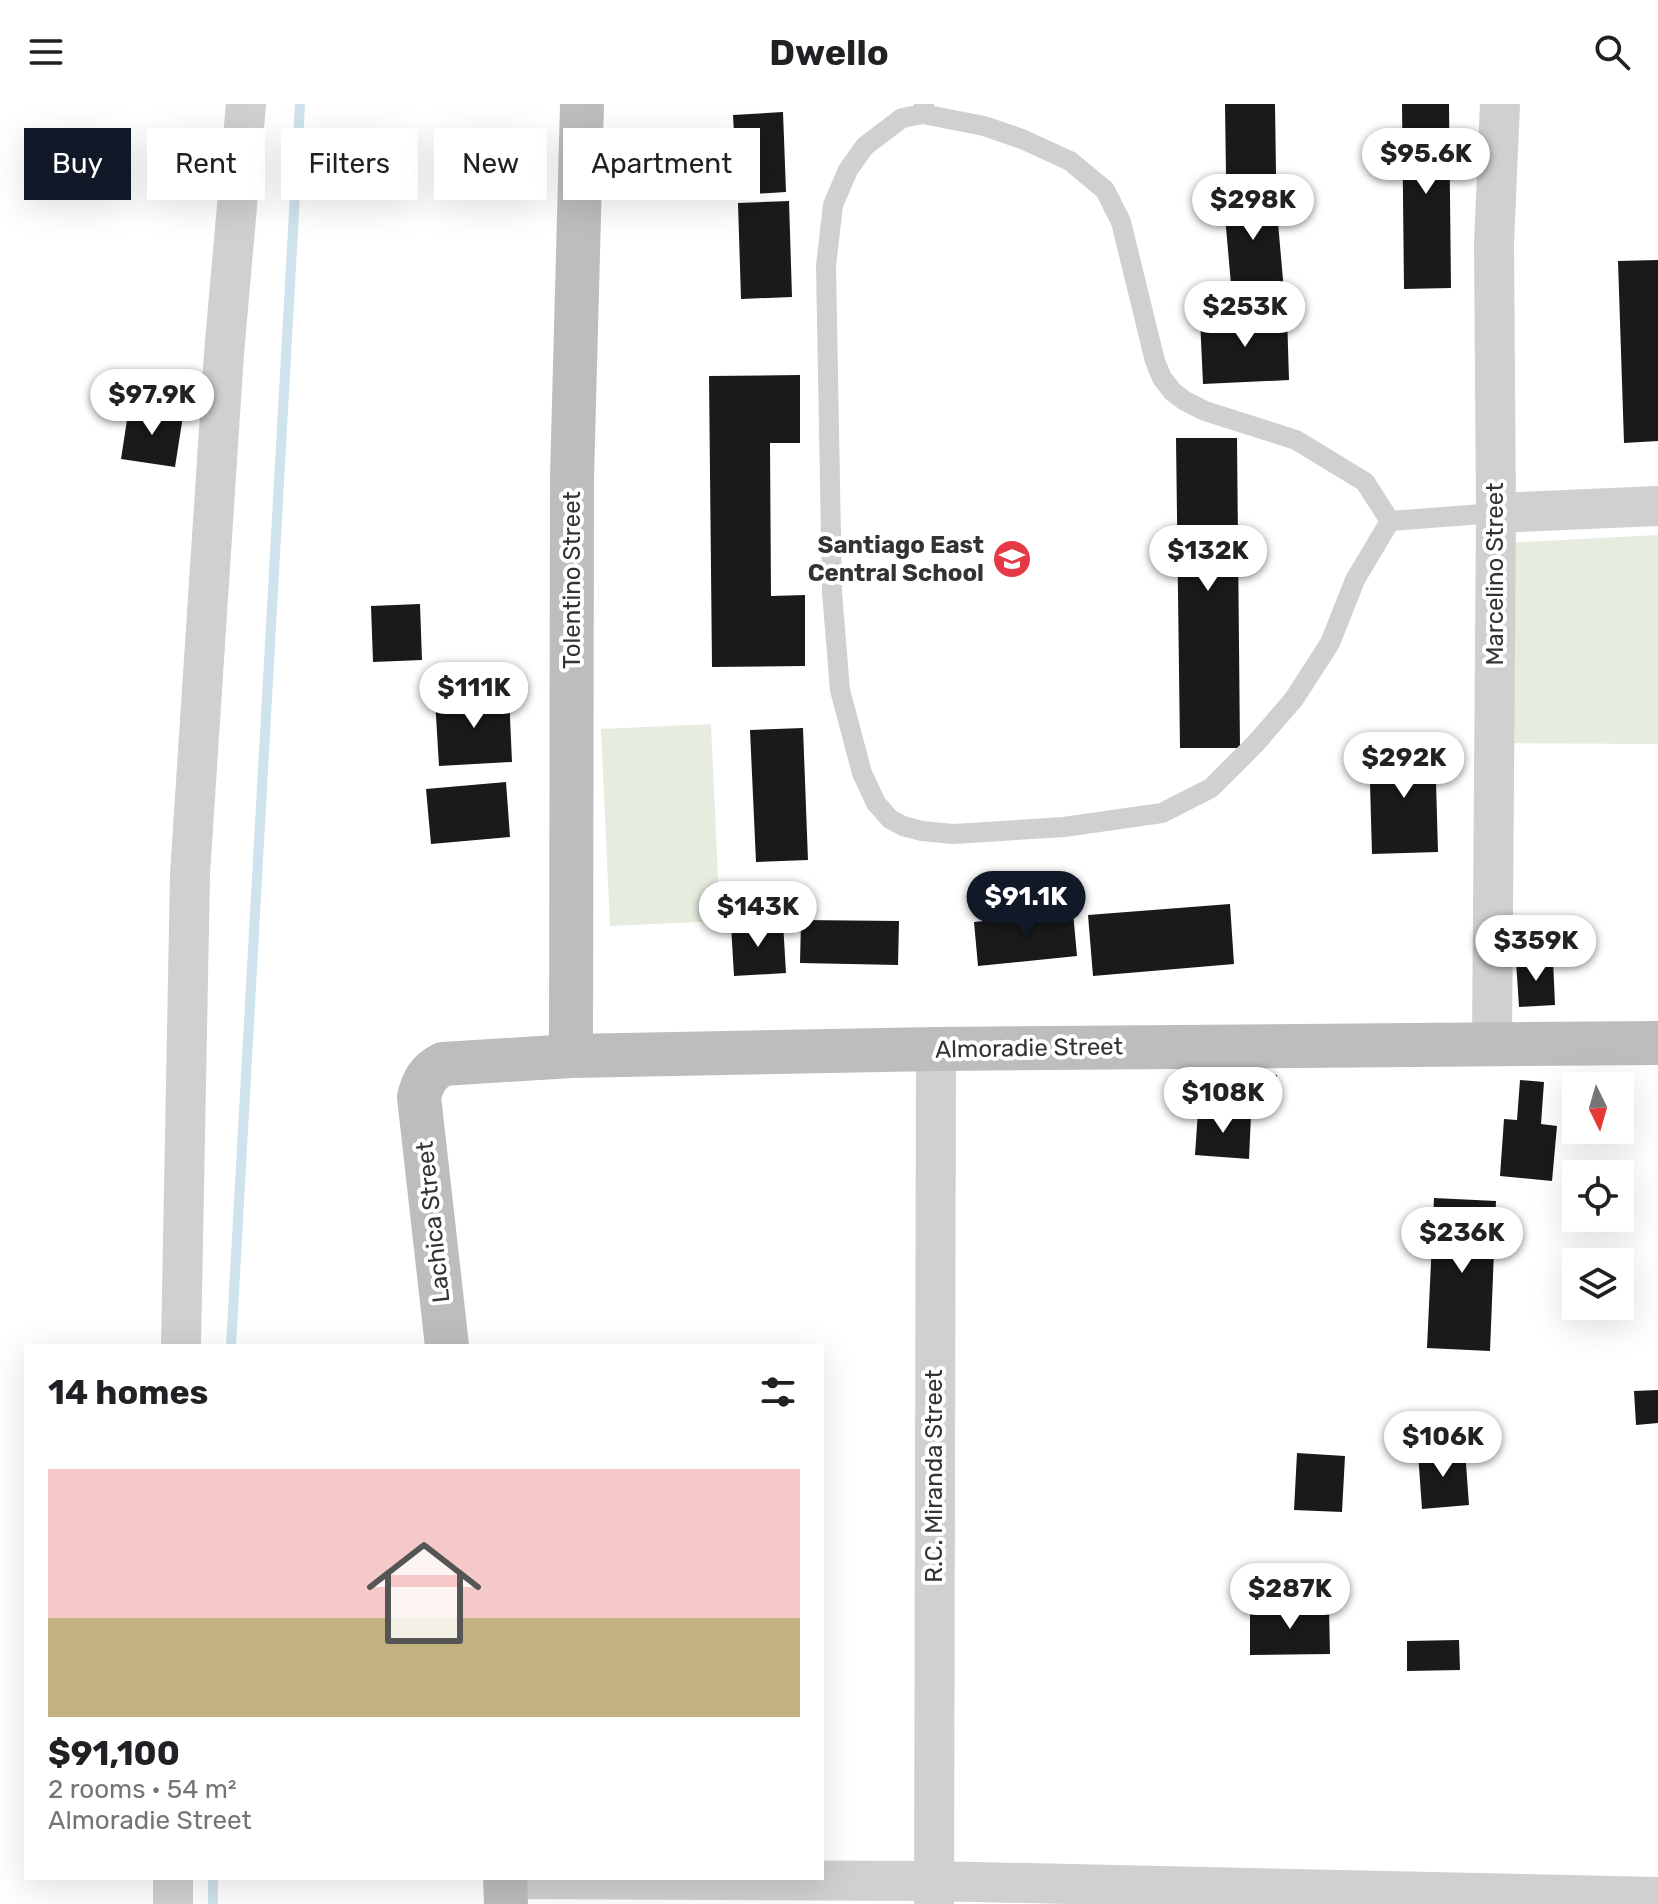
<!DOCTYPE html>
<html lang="en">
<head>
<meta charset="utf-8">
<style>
  :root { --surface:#fff; --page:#f6f6f6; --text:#202124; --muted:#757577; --line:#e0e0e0; --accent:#111827 }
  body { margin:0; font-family:Rubik,sans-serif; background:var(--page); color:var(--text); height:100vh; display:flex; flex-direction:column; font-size:30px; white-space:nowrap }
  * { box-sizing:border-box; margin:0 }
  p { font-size:26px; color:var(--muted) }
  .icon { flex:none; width:44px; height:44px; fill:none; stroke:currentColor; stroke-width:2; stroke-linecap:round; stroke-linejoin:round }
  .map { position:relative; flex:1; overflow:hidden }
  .panel { position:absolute; left:24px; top:1240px; width:800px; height:536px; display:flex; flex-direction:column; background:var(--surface); border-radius:0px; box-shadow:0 8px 32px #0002 }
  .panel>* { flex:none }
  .banner { position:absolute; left:24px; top:24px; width:800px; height:72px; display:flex; gap:16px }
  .needle { width:52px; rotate:175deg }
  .controls { position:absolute; left:1562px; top:968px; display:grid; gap:16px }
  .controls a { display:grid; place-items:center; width:72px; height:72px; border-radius:0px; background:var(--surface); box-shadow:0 8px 32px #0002; font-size:40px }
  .price { position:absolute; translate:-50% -68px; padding:0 18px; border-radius:28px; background:#fff; color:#222; font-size:26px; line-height:52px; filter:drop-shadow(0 2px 4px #0008) }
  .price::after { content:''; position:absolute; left:50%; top:48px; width:24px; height:18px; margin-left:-12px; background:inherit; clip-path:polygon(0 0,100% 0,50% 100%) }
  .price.selected { background:var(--accent); color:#fff }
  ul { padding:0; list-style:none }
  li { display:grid; align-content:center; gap:16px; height:424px; padding:0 24px }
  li+li { border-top:2px solid var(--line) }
  li span { display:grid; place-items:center; height:248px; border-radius:0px; color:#555 }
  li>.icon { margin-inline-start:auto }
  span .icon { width:144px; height:144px; fill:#fffc; stroke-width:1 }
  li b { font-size:34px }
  h2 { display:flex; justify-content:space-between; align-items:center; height:96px; padding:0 24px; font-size:34px }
  .pill { padding:0 28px; border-radius:0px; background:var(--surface); box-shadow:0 8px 32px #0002; font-size:28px; line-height:72px }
  .pill.selected { background:var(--accent); color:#fff }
  header { display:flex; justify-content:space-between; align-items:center; height:104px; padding:0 24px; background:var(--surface); font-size:36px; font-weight:700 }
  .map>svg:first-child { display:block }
  .green { fill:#e6ecdf }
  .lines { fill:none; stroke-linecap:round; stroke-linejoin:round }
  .stream { stroke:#cfe2ee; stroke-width:10 }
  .building { fill:#1a1a1a }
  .lane { stroke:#d0d0d0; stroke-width:20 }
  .street { stroke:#d0d0d0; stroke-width:40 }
  .secondary { stroke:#bdbdbd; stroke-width:44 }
  .labels { text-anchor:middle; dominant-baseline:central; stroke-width:8; stroke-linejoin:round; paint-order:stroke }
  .poi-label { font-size:24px; font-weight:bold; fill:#333; stroke:#fff; text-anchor:end }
  .street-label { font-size:24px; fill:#333; stroke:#fff }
</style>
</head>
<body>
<header><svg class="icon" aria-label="menu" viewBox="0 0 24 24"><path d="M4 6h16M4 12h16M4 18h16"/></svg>Dwello<svg class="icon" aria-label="search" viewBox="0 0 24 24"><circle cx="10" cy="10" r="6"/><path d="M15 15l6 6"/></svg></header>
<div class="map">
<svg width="1658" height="1800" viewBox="0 0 1658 1800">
  <rect width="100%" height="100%" fill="#fff"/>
  <path class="green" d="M1658 431V640L1503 639 1504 439Z
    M711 620 720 817 610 822 601 625Z"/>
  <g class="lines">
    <path class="stream" d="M231 1242 300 0
      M213 1774V1800"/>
  </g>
  <path class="building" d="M1225 0H1275L1276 70 1226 72Z
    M1402 0H1449L1451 184 1404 185Z
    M783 8 786 88 737 91 733 11Z
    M1275 85 1284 187 1232 192 1223 89Z
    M789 97 792 193 741 195 738 99Z
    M1658 156V337L1624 339 1618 157Z
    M1287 211 1289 276 1203 280 1200 215Z
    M800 271V339H770L771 492 805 491V562L712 563 709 272Z
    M129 303 183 312 175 363 121 355Z
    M1176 334H1237L1240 644H1180Z
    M420 500 422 556 373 558 371 502Z
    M509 591 512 658 439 662 435 595Z
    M803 624 808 756 756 758 750 626Z
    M1435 642 1438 748 1372 750 1369 645Z
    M506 678 510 733 431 740 426 685Z
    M1230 800 1234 860 1093 872 1088 811Z
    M1073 808 1077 852 978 862 974 818Z
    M801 816 899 817 898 861 800 859Z
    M783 818 786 869 734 872 731 821Z
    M1553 855 1555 901 1519 903 1516 857Z
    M1192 962 1277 971 1273 1003 1189 994Z
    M1520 976 1544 978 1541 1020 1557 1022 1552 1077 1500 1072 1504 1015 1517 1016Z
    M1198 1007 1251 1011 1249 1055 1195 1051Z
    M1434 1094 1496 1097 1490 1247 1427 1244Z
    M1658 1286V1319L1636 1321 1634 1287Z
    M1465 1346 1469 1401 1422 1405 1418 1349Z
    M1297 1349 1345 1352 1342 1408 1294 1406Z
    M1250 1503H1329L1330 1550 1250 1551Z
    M1459 1536 1460 1566 1407 1567V1537Z"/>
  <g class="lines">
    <path class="lane" d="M924 0 923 10 902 14 865 42 848 66 833 101 826 162 832 488 840 586 862 669 876 699 890 715 903 722 922 727 953 730 1064 723 1162 709 1211 684 1256 639 1294 595 1330 539 1355 476 1390 417 1496 409
      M923 10 984 22 1022 35 1070 57 1105 86 1121 118 1155 257 1162 274 1173 288 1185 297 1205 307 1296 336 1365 378 1390 417"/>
    <path class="street" d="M1496 409 1658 402
      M1492 940 1496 409 1494 140 1500 0
      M181 1242 190 770 224 249 246 0
      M506 1775 932 1777 1658 1793
      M173 1800V1774
      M934 1800 936 945"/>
    <path class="secondary" d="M571 952 572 374 582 0
      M447 1242 419 993C423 977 428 968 443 960L571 952 936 945 1658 939
      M505 1774 506 1800"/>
  </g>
  <defs>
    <g id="school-disc" transform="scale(2)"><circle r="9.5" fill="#e63946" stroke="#fff"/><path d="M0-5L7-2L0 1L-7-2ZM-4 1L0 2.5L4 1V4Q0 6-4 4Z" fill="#fff"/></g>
  </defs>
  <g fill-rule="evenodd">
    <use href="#school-disc" x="1012" y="455"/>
  </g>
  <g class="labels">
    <g class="poi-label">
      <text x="984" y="441">Santiago East<tspan x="984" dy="28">Central School</tspan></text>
    </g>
    <g class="street-label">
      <text transform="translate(1495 470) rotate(-90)">Marcelino Street</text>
      <text transform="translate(572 476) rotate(-90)">Tolentino Street</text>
      <text transform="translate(1029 944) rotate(-1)">Almoradie Street</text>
      <text transform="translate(433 1118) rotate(-96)">Lachica Street</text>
      <text transform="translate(934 1372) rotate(-90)">R.C. Miranda Street</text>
    </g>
  </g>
</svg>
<div class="controls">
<a><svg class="needle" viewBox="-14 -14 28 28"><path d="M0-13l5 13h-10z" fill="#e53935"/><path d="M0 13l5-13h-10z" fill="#757577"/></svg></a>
<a><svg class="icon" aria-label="locate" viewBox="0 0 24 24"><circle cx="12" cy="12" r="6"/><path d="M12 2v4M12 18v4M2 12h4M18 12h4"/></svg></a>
<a><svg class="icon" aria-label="layers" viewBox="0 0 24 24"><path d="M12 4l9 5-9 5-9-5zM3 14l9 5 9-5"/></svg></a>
</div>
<b class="price" style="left:1426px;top:92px">$95.6K</b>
<b class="price" style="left:1253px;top:138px">$298K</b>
<b class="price" style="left:1245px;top:245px">$253K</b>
<b class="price" style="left:152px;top:333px">$97.9K</b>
<b class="price" style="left:1208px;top:489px">$132K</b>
<b class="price" style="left:474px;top:626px">$111K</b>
<b class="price" style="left:1404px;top:696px">$292K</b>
<b class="price selected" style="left:1026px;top:835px">$91.1K</b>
<b class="price" style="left:758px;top:845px">$143K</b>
<b class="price" style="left:1536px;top:879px">$359K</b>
<b class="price" style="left:1223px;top:1031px">$108K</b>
<b class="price" style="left:1462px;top:1171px">$236K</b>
<b class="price" style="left:1443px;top:1375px">$106K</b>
<b class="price" style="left:1290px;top:1527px">$287K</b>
<div class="banner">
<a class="pill selected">Buy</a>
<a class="pill">Rent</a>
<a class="pill">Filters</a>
<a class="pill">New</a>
<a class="pill">Apartment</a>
</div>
<section class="panel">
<h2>14 homes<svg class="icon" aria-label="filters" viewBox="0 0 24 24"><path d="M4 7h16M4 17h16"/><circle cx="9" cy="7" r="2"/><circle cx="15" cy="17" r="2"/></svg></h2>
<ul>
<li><span style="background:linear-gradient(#f6c9c9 60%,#c2b280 0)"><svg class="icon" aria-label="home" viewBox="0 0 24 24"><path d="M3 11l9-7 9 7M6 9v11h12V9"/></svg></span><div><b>$91,100</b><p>2 rooms · 54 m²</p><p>Almoradie Street</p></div></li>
</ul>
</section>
</div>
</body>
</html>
